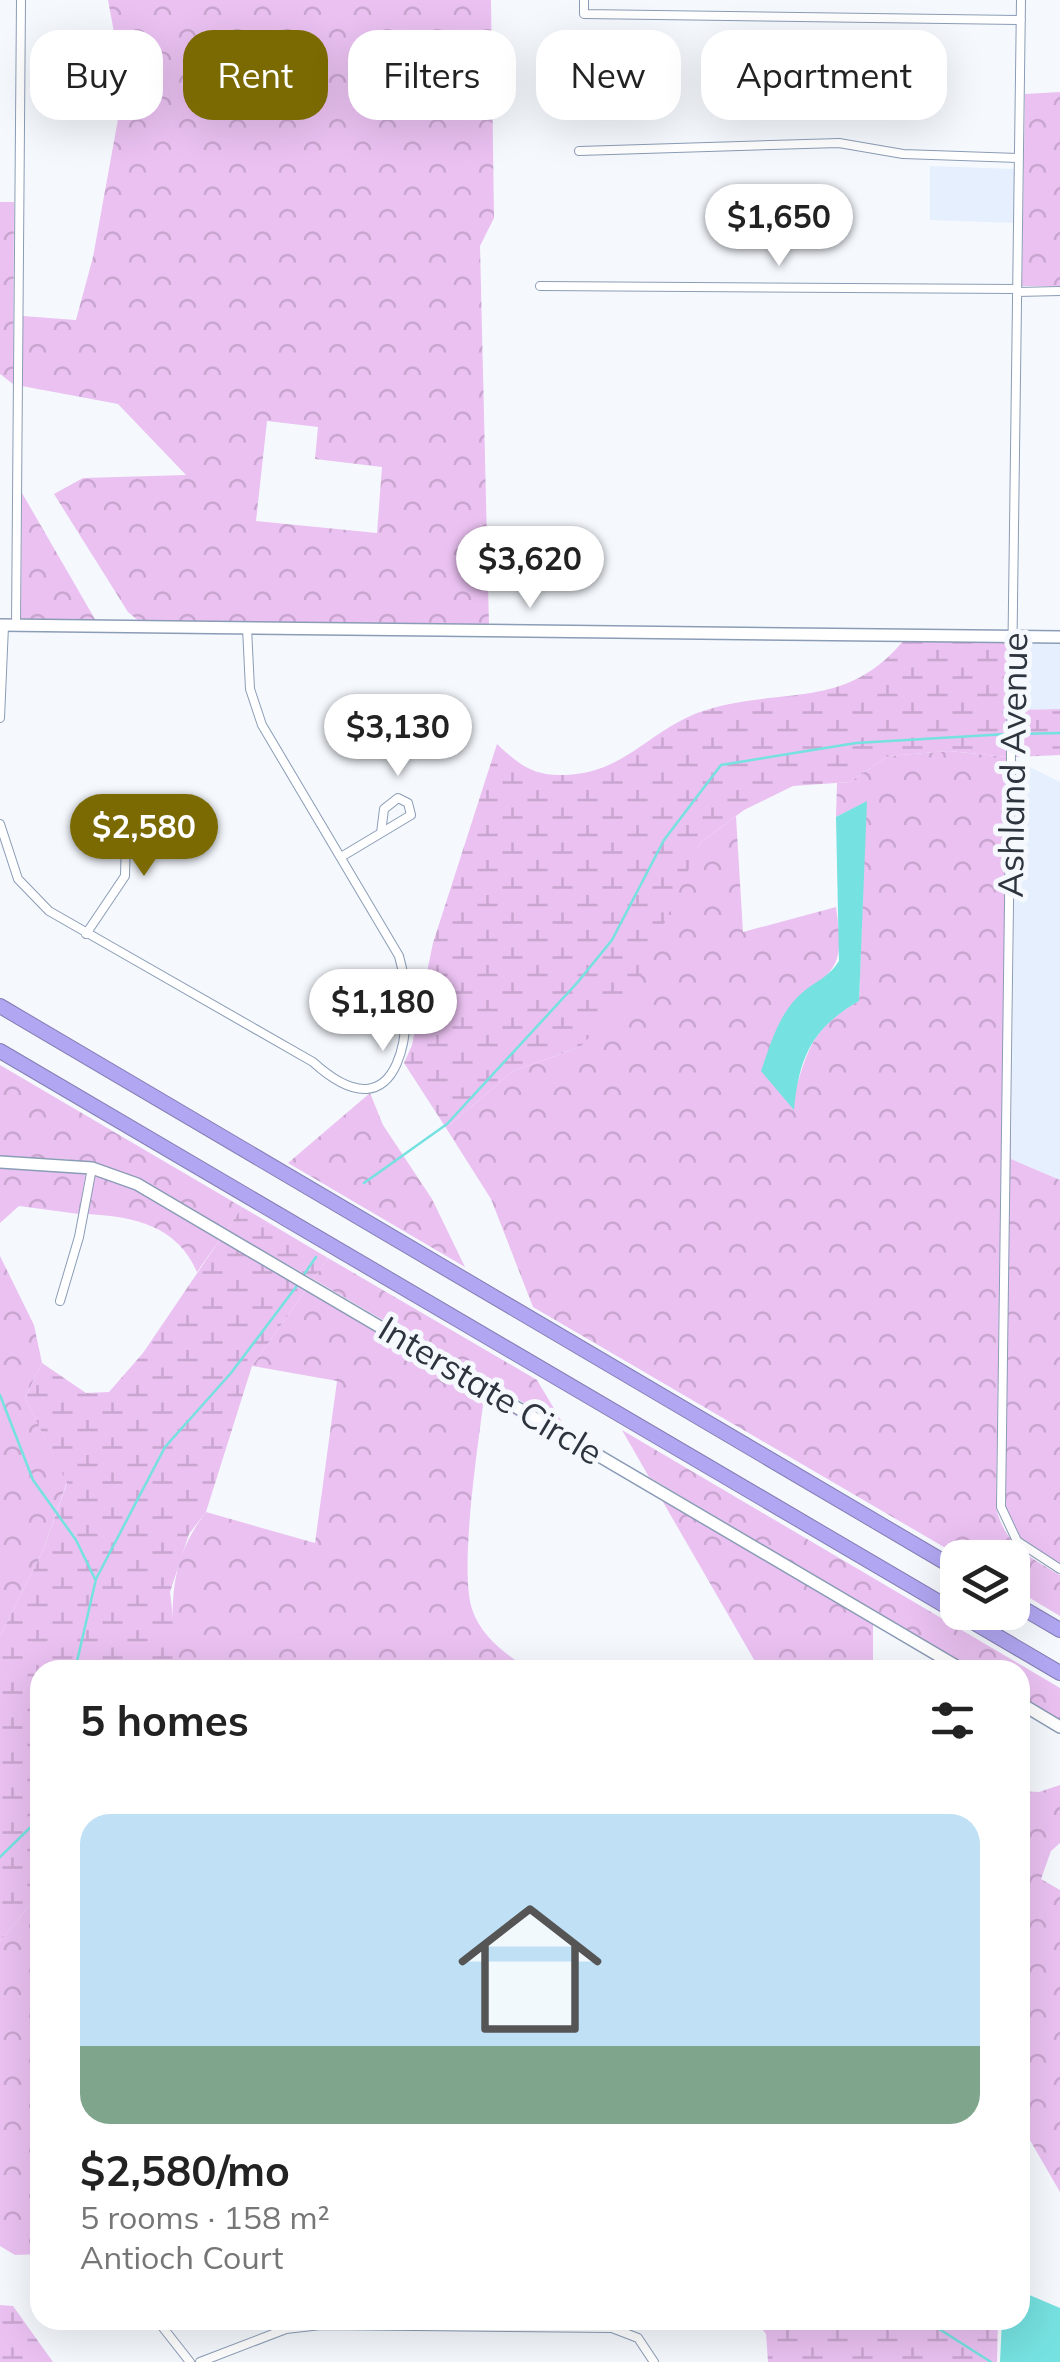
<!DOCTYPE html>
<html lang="en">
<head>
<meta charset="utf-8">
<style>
  :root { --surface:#fff; --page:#f2f2f2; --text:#222; --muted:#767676; --line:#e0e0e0; --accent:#7a6a01 }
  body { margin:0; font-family:Mulish,sans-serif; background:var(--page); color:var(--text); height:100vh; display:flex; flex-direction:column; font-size:38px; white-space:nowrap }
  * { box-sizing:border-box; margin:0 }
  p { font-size:32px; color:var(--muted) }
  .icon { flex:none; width:55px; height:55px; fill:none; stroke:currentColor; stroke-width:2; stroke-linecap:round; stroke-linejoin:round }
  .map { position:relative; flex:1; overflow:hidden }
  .drawer { position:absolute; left:30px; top:1660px; width:1000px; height:670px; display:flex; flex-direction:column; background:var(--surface); border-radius:30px; box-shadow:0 10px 40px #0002 }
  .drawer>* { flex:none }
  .guide { position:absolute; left:30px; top:30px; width:1000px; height:90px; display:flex; gap:20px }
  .buttons { position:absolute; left:940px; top:1540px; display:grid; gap:20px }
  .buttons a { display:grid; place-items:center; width:90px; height:90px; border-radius:20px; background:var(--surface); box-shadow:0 10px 40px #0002; font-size:50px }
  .price { position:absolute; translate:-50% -85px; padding:0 22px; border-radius:35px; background:#fff; color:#222; font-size:32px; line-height:65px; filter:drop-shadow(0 2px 5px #0008) }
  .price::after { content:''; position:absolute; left:50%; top:60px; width:30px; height:22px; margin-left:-15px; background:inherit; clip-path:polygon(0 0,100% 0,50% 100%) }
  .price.on { background:var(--accent); color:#fff }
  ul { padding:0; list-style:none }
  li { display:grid; align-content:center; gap:20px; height:530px; padding:0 50px }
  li+li { border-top:2px solid var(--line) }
  li span { display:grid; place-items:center; height:310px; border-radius:30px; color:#555 }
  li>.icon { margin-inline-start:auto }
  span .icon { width:180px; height:180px; fill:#fffc; stroke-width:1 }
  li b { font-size:42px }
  h2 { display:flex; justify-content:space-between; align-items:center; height:120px; padding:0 50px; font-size:42px }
  .pill { padding:0 35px; border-radius:30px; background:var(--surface); box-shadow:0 10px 40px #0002; font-size:35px; line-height:90px }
  .pill.on { background:var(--accent); color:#fff }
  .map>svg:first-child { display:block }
  .built { fill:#e6effd }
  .forest { fill:url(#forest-crowns); fill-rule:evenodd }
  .wetland { fill:url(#wetland-marsh) }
  .water { fill:#75e1e0 }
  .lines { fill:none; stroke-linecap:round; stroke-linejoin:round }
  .stream { stroke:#75e1e0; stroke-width:2.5 }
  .street-casing { stroke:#8b9cb6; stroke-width:10 }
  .secondary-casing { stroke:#8b9cb6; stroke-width:14 }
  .highway-casing { stroke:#827eb2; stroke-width:16 }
  .street { stroke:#fff; stroke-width:8 }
  .secondary { stroke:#fff; stroke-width:11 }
  .highway { stroke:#b0a6f1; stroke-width:14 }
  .labels { text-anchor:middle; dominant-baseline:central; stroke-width:10; stroke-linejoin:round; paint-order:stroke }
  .street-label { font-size:35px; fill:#2d343e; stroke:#f5f9fe }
</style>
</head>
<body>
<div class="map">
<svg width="1060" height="2362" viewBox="0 0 1060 2362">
  <defs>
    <pattern id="forest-crowns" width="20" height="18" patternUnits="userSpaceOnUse" patternTransform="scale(2.5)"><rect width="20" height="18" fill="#eac1f1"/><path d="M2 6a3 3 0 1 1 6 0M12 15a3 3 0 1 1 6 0" fill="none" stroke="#c9a6d0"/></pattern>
    <pattern id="wetland-marsh" width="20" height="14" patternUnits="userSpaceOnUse" patternTransform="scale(2.5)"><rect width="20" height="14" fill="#eac1f1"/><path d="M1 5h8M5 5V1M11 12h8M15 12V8" fill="none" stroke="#c9a6d0"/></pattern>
  </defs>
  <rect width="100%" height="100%" fill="#f5f9fe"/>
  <path class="built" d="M930 166 1015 169 1013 223 930 220Z
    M1017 642H1060V709L1016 710Z
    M1016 760 1060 782V1180L1011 1159Z"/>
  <path class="forest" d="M108 0H491L494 218 480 246 489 626 140 622 128 612 54 494 83 478 186 475 118 404 22 386 23 316 76 320 93 257 124 86ZM267 421 318 427 315 459 382 467 377 533 256 521Z
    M1060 92V286H1022L1025 94Z
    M0 202H14L13 384 0 374Z
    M22 493 96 621 21 620Z
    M949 751 1007 757 996 1507C1004 1544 1029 1557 1060 1575V1616L1013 1588 1012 1558 961 1557 533 1307 491 1199 446 1128 513 1071 580 1047 667 913 701 842 736 816 743 932 836 907C842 952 844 969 803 992L796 1089C809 1043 817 1025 859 1001L866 802 836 817 837 783 850 782 888 756Z
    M0 1065 242 1207 227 1230 123 1172 66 1159 0 1157Z
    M1011 1065V1159L1060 1180V1564L1020 1538 1005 1507Z
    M370 1093 383 1125 432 1199 465 1267 288 1163Z
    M0 1167 86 1172 79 1214 19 1206 0 1223Z
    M95 1174 135 1188 221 1238 197 1272C177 1226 136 1217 88 1214Z
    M0 1256 34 1325 42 1363 25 1398 67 1482 42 1553 0 1636Z
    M328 1258 537 1380 565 1427 313 1279Z
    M307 1288 579 1451 484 1398C478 1445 459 1569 472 1609 481 1637 507 1655 530 1670H179L175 1664C171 1604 168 1562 206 1512L315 1543 337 1381 252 1366Z
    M622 1430 1060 1688V1721L1020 1697V1670H973L649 1477Z
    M659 1495 873 1622V1670H760Z
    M1060 1785V1843L1051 1851 1041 1879 1060 1890V2192L1020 2123V1791L1039 1792Z
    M40 1893V2254L15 2255 0 2246V1941Z"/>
  <path class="wetland" d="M903 641 1008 642 1007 757 949 751 888 756 850 782 793 786 744 810 701 842 633 993 580 1047 513 1071 446 1128 404 1063 412 1045 433 943 497 744C518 764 533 776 563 775 624 774 648 731 700 712 777 685 844 713 903 641Z
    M1060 709V755L1016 757V710Z
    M242 1207 328 1258 313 1279 227 1230Z
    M221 1238 307 1288 252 1366 206 1512 189 1534 170 1592 179 1670H40V1893L0 1941V1636L42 1553 67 1483 25 1398 42 1363 86 1393 109 1392 143 1353Z
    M0 2305 13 2306 53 2362H0Z
    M755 2320H998L997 2362H768L766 2334Z"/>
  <path class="water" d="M867 801 859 1001C812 1028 799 1057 794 1110L761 1071C771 1043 779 1012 803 992 817 980 828 978 839 961L836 817Z
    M1020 2291 1060 2308V2362H1000L1002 2320H1020Z"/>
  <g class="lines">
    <path class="stream" d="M1015 734 1060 733
      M364 1183 447 1124 577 983 612 940 664 840 721 765 856 743 1007 734
      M303 1276 316 1257
      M0 1395 33 1480 76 1540 95 1579
      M75 1670 96 1579 165 1447 231 1373 299 1283
      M0 1857 40 1818
      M925 2320 991 2362"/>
    <g class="street-casing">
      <path id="street" d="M584 0V14L1021 20
        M1021 0 1001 1507 1017 1541 1060 1569
        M579 151 839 143 903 154 1019 158
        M540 286 1017 289
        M1017 292 1060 291
        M16 626 21 0
        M0 718 4 626
        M398 798 408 803 411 815 381 833 384 809Z
        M0 824 18 879 49 911 313 1062C402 1143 418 1022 399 956L262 725 250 689 247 628
        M341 857 381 833
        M86 934 125 876 127 802
        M60 1301 79 1237 92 1168
        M157 2320 190 2362
        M200 2362 286 2329 321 2325 612 2328 638 2338 654 2362"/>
    </g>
    <g class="secondary-casing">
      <path id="secondary" d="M0 625 1060 637
        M0 1162 92 1168 137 1184 963 1670
        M1020 1703 1060 1727"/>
    </g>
    <g class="highway-casing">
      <path id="highway" d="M0 1006 958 1570
        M0 1051 1060 1673
        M1012 1602 1060 1630"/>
    </g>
    <use href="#street" class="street"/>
    <use href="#secondary" class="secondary"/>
    <use href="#highway" class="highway"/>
  </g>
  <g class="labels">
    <g class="street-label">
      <text transform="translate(1012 765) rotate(-89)">Ashland Avenue</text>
      <text transform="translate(491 1390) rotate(31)">Interstate Circle</text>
    </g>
  </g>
</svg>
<div class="buttons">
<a><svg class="icon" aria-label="layers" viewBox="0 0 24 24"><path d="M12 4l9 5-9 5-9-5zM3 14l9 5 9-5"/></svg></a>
</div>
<b class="price" style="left:779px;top:269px">$1,650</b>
<b class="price" style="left:530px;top:611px">$3,620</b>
<b class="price" style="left:398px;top:779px">$3,130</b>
<b class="price on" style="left:144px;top:879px">$2,580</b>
<b class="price" style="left:383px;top:1054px">$1,180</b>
<div class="guide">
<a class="pill">Buy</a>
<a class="pill on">Rent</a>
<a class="pill">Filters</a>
<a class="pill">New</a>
<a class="pill">Apartment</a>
</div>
<section class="drawer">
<h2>5 homes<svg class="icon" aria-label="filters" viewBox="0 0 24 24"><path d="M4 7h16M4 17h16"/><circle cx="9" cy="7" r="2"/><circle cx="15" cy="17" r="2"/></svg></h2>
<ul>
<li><span style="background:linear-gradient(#bfe0f5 75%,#7fa58c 0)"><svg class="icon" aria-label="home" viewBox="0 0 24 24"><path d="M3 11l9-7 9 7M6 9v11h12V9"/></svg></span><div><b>$2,580/mo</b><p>5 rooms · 158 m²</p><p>Antioch Court</p></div></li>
</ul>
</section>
</div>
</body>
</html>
